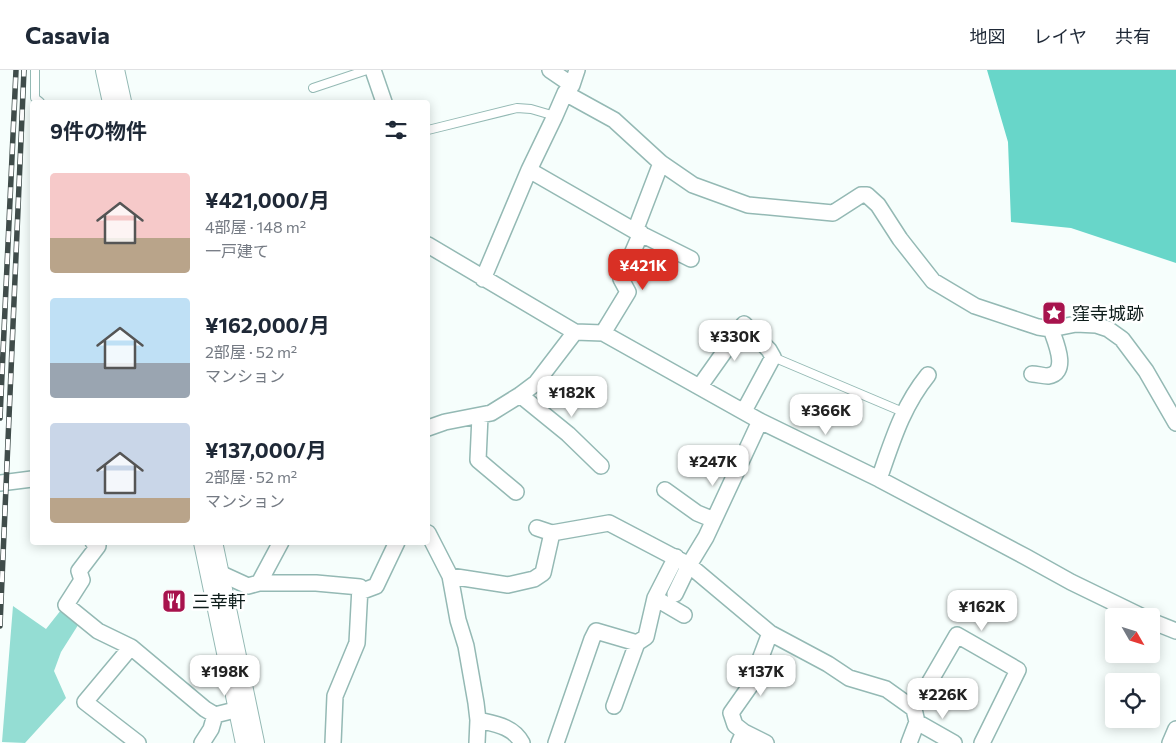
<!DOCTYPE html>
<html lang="ja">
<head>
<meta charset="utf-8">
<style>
  :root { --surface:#fff; --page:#f2f2f3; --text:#1f2937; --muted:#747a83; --line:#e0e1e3; --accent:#d93025 }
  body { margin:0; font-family:Commissioner,"Noto Sans JP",sans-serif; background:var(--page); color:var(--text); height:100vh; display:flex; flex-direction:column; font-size:19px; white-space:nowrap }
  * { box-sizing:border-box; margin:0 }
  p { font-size:16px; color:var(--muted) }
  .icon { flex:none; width:28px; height:28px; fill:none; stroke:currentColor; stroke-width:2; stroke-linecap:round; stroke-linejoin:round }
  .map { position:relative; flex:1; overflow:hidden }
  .panel { position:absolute; left:30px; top:30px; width:400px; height:445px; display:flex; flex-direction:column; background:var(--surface); border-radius:5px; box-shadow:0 2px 12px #0003 }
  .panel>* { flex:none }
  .needle { width:32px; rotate:129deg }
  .tools { position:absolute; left:1105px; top:538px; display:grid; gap:10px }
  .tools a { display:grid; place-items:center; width:55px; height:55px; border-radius:5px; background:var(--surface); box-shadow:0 2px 12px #0003; font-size:25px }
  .price { position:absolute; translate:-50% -42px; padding:0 11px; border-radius:10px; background:#fff; color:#222; font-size:16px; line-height:32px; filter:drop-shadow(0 1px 2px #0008) }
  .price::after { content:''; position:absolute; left:50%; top:30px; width:15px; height:11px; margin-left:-8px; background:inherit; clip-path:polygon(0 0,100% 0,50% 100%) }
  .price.current { background:var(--accent); color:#fff }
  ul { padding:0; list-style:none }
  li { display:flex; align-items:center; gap:15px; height:125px; padding:0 20px }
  li span { display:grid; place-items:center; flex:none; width:140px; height:100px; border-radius:5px; color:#555 }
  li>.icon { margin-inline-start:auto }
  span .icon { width:60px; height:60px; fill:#fffc; stroke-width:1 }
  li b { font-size:21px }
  h2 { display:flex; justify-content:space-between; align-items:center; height:60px; padding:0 20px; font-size:21px }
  header { display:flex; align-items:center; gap:30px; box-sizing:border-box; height:70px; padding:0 25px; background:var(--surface); border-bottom:1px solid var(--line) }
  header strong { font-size:24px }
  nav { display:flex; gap:28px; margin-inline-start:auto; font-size:18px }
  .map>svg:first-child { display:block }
  .green { fill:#94ddd3 }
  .forest { fill:#68d6c9 }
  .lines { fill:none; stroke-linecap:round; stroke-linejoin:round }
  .lane-casing { stroke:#94b9b4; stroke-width:10 }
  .street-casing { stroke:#94b9b4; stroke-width:18 }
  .highway-casing { stroke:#94b9b4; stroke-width:30 }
  .lane { stroke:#fff; stroke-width:8 }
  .street { stroke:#fff; stroke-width:15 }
  .highway { stroke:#fff; stroke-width:28 }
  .rail-casing { stroke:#3f4c4a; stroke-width:5.5 }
  .rail { stroke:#fff; stroke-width:4; stroke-dasharray:11; stroke-linecap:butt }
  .labels { text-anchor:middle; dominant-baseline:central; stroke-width:5; stroke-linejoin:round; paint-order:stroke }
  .poi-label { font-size:18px; fill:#0e1d1b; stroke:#fff; text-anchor:start }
</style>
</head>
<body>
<header>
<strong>Casavia</strong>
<nav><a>地図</a><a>レイヤ</a><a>共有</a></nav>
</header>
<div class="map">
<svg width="1176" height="673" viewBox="0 0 1176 673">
  <rect width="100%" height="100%" fill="#f6fefc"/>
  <path class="green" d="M13 536 46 559 61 540 80 552 61 582 54 601 66 628 25 673 2 672Z"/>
  <path class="forest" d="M987 0H1176V193L1071 158 1011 152 1008 72Z"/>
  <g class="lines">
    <g class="lane-casing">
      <path id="lane" d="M35 0V28L40 32
        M313 18 367 0
        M428 60 517 38 531 39 555 46
        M773 287 903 342"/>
    </g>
    <g class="street-casing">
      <path id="street" d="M373 0 384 32
        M550 0 572 15
        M565 23 614 50 661 93 693 115 748 135 833 143 861 125H867L878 135 900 169 933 211 975 236 1038 257 1051 259 1076 254 1096 255 1108 259 1122 269 1146 301 1176 353
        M529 100 635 161 691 189
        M635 161 661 93
        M428 175 575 262 603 263 760 351 879 409 1026 487 1071 512 1141 546
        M483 209 529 100 555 46 565 23 572 15 577 0
        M603 263 628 222 621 209 641 163
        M1032 304C1037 304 1043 306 1048 306 1070 303 1055 271 1051 259
        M700 316 744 254 769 280 773 287 744 341
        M520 325 568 364 601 396
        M480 346 478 390 516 422
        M428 358 445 352 491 343 520 325 536 313 575 262
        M879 409C892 372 902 337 928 305
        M0 413 32 409
        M665 420 697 443 714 450
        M537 458 552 463
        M428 463 450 506 458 550 466 576 476 633 478 650 477 673
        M93 472 98 476 79 501 82 510 66 535 98 561 131 577
        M213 500 248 516 259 513 281 472
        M450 506 508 515 534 509 543 503 552 463 609 453 689 495 770 563 828 594 849 608 886 619 914 639
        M259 513H316L360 517 357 573 335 626 333 673
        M360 522 376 516 397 472
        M675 524 689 495 706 467 760 351
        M655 528 684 545
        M1151 551 1176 561
        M614 636 637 573
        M478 650C495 654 513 656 522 673
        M917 652 954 673
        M744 662 766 673
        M138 673 85 632 131 577 205 639 215 645 243 638
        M202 673 211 659 215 645
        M556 673 592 569 596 561 637 573 646 567 655 528 676 487
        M739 673 744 662 735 655 731 643 750 616 770 563
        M909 673 917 652 914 639 957 565 1018 600 982 673
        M1170 673 1176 659"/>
    </g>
    <g class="highway-casing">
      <path id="highway" d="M110 0 117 32
        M208 472 250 673"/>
    </g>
    <use href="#lane" class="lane"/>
    <use href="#street" class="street"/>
    <use href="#highway" class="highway"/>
    <g class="rail-casing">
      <path id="rail" d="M0 348 16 0
        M0 556 24 0"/>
    </g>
    <use href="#rail" class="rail"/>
  </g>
  <defs>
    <g id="sight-square" transform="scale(1.25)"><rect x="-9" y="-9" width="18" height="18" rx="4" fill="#a7134d" stroke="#fff"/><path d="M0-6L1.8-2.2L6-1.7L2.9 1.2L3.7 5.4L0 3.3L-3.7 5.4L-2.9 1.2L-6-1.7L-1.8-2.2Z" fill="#fff"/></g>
    <g id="restaurant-square" transform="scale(1.25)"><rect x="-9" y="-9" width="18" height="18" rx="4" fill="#a7134d" stroke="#fff"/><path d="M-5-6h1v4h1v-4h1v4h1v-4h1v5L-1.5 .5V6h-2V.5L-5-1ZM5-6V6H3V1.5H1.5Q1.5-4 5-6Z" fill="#fff"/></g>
  </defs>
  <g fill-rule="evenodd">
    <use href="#sight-square" x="1054" y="243"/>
    <use href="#restaurant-square" x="174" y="531"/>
  </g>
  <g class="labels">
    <g class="poi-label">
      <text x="1072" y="243">窪寺城跡</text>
      <text x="192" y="531">三幸軒</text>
    </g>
  </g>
</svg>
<div class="tools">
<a><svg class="needle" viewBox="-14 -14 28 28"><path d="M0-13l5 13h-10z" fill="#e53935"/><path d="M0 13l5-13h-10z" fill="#747a83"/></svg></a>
<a><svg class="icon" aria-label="locate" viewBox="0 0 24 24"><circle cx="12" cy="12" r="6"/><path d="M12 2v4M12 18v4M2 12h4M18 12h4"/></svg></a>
</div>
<b class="price current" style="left:643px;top:221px">¥421K</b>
<b class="price" style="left:735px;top:292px">¥330K</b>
<b class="price" style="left:572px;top:348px">¥182K</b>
<b class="price" style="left:826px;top:366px">¥366K</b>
<b class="price" style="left:713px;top:417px">¥247K</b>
<b class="price" style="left:982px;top:562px">¥162K</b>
<b class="price" style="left:225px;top:627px">¥198K</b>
<b class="price" style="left:761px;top:627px">¥137K</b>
<b class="price" style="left:943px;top:650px">¥226K</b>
<section class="panel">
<h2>9件の物件<svg class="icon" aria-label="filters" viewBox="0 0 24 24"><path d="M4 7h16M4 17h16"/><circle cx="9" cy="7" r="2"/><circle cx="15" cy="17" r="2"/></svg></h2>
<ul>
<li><span style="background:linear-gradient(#f6c9c9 65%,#b9a48a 0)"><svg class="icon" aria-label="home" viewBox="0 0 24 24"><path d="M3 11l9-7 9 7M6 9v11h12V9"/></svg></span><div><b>¥421,000/月</b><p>4部屋 · 148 m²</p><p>一戸建て</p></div></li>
<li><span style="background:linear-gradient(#bfe0f5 65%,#9aa5b1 0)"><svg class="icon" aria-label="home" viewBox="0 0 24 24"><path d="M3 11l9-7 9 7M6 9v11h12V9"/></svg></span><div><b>¥162,000/月</b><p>2部屋 · 52 m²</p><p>マンション</p></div></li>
<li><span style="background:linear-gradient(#c9d6e8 75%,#b9a48a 0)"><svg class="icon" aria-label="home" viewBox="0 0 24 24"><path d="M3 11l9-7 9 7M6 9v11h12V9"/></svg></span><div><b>¥137,000/月</b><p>2部屋 · 52 m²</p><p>マンション</p></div></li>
</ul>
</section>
</div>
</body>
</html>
